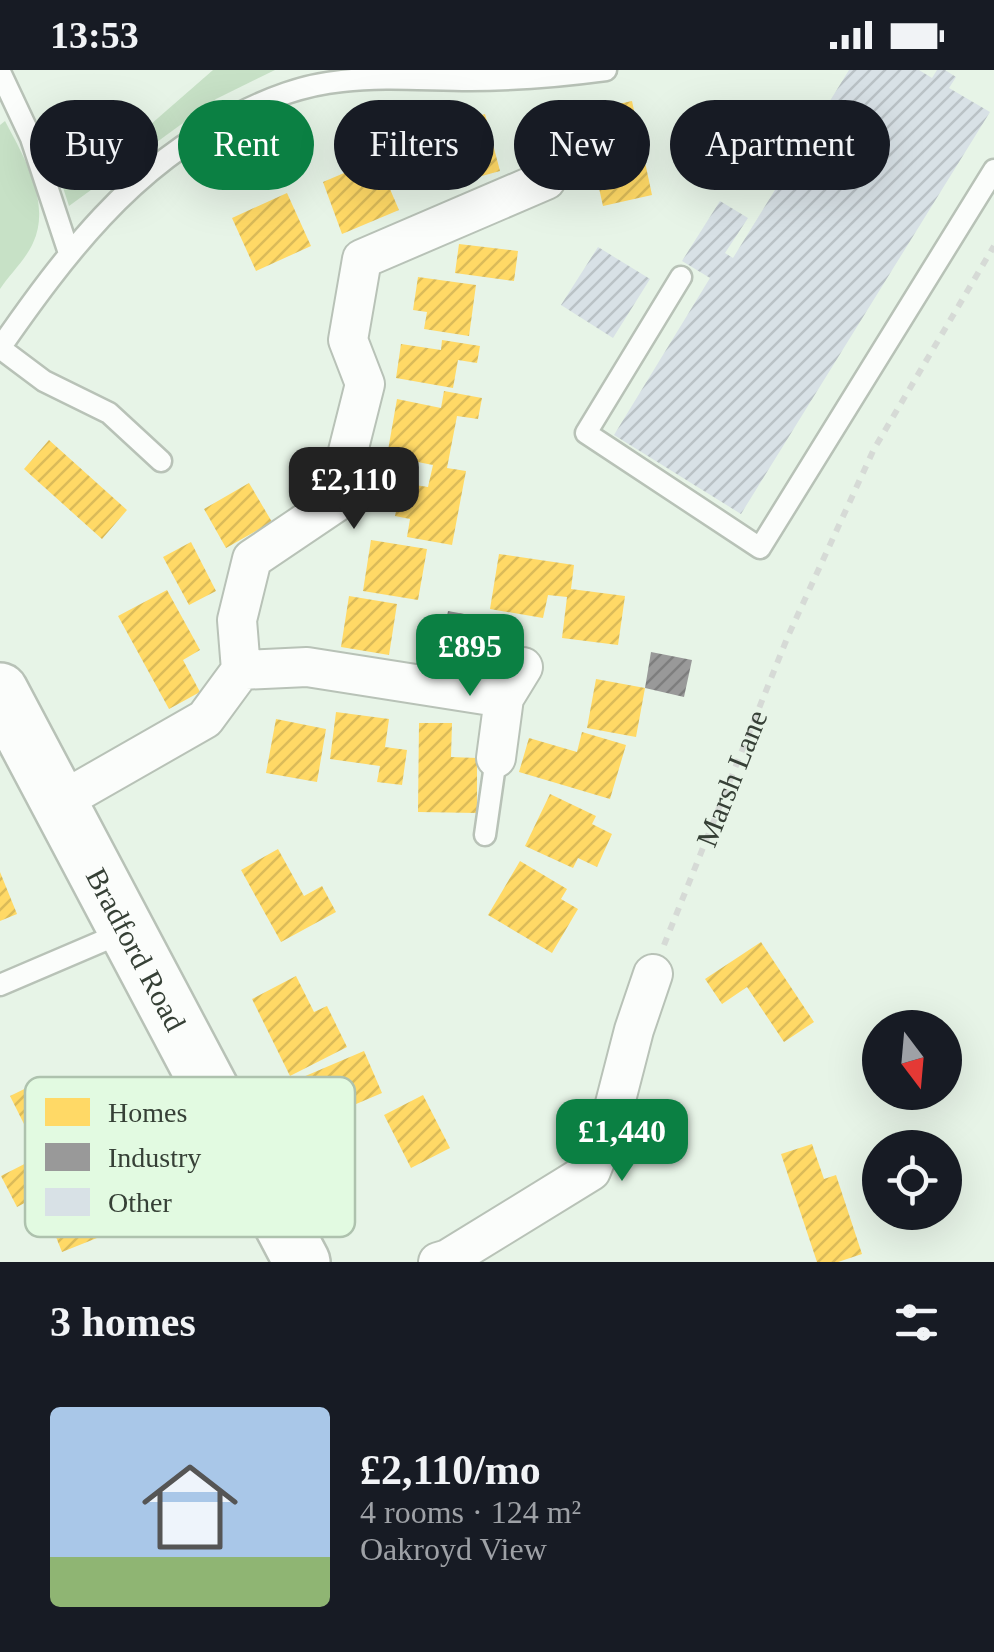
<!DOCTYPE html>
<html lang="en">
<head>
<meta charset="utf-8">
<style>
  :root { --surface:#171b24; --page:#20242c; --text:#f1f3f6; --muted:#9ea1a6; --line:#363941; --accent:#0b8043 }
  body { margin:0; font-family:"Times New Roman",serif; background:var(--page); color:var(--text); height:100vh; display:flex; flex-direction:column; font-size:38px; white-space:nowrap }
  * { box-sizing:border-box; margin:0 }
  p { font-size:32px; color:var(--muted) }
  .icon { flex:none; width:55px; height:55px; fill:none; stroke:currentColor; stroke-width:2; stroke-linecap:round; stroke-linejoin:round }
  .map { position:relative; height:1192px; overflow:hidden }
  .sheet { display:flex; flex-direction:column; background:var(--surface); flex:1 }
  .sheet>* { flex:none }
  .guide { position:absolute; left:30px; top:30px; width:935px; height:90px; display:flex; gap:20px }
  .needle { width:65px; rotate:164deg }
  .controls { position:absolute; left:862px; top:940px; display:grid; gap:20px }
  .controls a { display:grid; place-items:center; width:100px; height:100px; border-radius:50%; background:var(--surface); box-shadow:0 10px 40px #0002; font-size:50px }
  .price { position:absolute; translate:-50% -85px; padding:0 22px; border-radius:20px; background:var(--accent); color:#fff; font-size:32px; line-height:65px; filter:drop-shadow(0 2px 5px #0008) }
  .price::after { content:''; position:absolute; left:50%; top:60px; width:30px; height:22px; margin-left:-15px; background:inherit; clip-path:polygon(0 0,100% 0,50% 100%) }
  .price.current { background:#222; color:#fff }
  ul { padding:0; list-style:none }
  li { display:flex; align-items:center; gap:30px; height:250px; padding:0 50px }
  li+li { border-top:2px solid var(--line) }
  li span { display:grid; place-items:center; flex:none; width:280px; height:200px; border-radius:10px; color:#555 }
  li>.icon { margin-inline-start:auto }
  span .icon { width:120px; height:120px; fill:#fffc; stroke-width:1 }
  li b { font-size:42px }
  h2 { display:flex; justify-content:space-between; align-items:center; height:120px; padding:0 50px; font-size:42px }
  .tag { padding:0 35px; border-radius:45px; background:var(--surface); box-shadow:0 10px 40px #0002; font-size:35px; line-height:90px }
  .tag.current { background:var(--accent); color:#fff }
  .status { display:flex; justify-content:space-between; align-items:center; height:70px; padding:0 50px; background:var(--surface); direction:ltr }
  .status svg { height:28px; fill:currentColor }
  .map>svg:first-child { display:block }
  .green { fill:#c7e1c6 }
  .homes { fill:url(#homes-hatch) }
  .industry { fill:url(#industry-hatch) }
  .building { fill:url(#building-hatch) }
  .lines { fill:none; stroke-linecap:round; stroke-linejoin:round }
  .service-casing { stroke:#b8c2b7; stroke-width:25 }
  .minor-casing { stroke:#b8c2b7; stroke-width:42 }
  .primary-casing { stroke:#b8c2b7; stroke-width:60 }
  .path { stroke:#d6dad6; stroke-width:6; stroke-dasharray:8 8; stroke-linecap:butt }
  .service { stroke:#fbfdfb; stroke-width:20 }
  .minor { stroke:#fbfdfb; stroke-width:38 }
  .primary { stroke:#fbfdfb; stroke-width:55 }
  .labels { text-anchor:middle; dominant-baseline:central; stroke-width:10; stroke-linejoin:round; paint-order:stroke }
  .street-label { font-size:30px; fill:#364036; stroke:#e2fae1 }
  .key { fill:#e2fae1; stroke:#aec2ae; stroke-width:2.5 }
  .key-label { font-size:28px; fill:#364036 }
</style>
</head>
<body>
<div class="status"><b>13:53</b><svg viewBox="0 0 49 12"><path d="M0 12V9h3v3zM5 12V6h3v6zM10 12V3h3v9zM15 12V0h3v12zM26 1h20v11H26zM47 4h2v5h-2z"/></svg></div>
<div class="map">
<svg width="994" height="1192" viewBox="0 0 994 1192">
  <defs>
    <pattern id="homes-hatch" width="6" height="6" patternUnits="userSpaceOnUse" patternTransform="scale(2.5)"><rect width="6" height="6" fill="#ffd966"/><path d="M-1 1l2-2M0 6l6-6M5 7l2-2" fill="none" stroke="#dbbb59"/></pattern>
    <pattern id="industry-hatch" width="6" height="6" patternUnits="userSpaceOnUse" patternTransform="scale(2.5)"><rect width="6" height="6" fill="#999"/><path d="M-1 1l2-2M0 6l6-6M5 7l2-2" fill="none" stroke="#7e7e7e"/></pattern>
    <pattern id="building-hatch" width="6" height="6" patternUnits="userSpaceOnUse" patternTransform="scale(2.5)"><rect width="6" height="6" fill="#d8e1e6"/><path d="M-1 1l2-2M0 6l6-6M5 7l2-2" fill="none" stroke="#bac2c6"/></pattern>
  </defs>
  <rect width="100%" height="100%" fill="#e7f4e7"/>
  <path class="green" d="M213 0H275L216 29 69 136 58 102 103 96Z
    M5 51C23 85 52 133 33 173 26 189 10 204 0 219V55Z"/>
  <path class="homes" d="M632 31 652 125 603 136 582 42Z
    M485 44 500 101 453 114 438 57Z
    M377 89 399 140 342 164 323 112Z
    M287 123 311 176 256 201 232 148Z
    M459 174 518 181 514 211 455 203Z
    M418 207 476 215 469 266 424 259 427 242 413 240Z
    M442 270 480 276 477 293 458 290 453 318 396 308 401 274 441 280Z
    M444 321 482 328 478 349 457 346 447 398 466 401 452 475 407 467 410 449 395 446 402 413 428 417 433 395 387 386 397 329 441 338Z
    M49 370 127 440 102 469 24 399Z
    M249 413 272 452 226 478 204 439Z
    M371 470 427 479 418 530 363 521Z
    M191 472 216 521 189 535 163 487Z
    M499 484 574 495 571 519 625 526 618 575 562 568 567 527 548 525 543 548 490 539Z
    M167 520 200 580 183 590 200 622 169 639 118 546Z
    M349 526 397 534 389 585 341 577Z
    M596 609 645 618 636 667 587 658Z
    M336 642 389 649 385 677 407 680 402 715 377 712 380 696 330 689Z
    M276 649 326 659 317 712 266 703Z
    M419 653H452L451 687 477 688V743L418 742Z
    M582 662 626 675 610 729 519 702 529 668 577 682Z
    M550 724 596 746 592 754 612 764 597 797 578 788 573 798 525 776Z
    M278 779 304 826 322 816 336 842 281 872 241 800Z
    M520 791 567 819 561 829 578 839 552 883 488 845Z
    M0 802 17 844 0 851Z
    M761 872 814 952 784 972 747 917 722 934 705 909Z
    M296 906 314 942 327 936 347 977 290 1006 252 929Z
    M364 981 382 1023 342 1040 334 1023 300 1038 289 1013Z
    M51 1006 86 1075 52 1093 62 1113 17 1137 1 1106 40 1086 10 1026Z
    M423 1025 450 1078 411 1098 384 1045Z
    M812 1074 824 1109 836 1105 862 1184 838 1192H817L781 1084Z
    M104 1113 122 1158 62 1182 44 1137Z"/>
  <path class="industry" d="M448 541 486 548 479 584 441 577Z
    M651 582 692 590 684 627 645 618Z"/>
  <path class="building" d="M849 0H919L932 8 937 0H945L956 7 949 18 990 42 741 444 614 365 710 208 682 191 720 131 748 148 725 183 733 188Z
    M598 177 650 209 613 268 561 235Z"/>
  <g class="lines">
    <g class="service-casing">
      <path id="service" d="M0 2 31 68 69 183
        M681 207 586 363 760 478 994 100
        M0 278C64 186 131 97 234 46 269 28 302 15 342 11 385 6 427 10 470 10 516 10 561 6 606 0
        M0 278 44 311 109 343 161 391
        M485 765 496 688
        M0 915 124 862"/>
    </g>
    <g class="minor-casing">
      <path id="minor" d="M241 600 307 597 504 628
        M496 688 504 628 523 597
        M58 733 205 649 241 600 237 550 252 489 335 433 365 314 348 270 362 189 546 110
        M438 1192 448 1189 591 1101 610 1053 634 960 653 904"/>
    </g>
    <g class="primary-casing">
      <g id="primary">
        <path id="s2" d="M0 621 302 1192"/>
      </g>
    </g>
    <path class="path" id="s1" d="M664 875 788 566 874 379 994 176"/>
    <use href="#service" class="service"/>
    <use href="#minor" class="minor"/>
    <use href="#primary" class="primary"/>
  </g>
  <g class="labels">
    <g class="street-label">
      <text stroke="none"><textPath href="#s1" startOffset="180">Marsh Lane</textPath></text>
      <text stroke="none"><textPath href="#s2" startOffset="292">Bradford Road</textPath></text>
    </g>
  </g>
  <rect x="25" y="1007" width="330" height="160" rx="15" class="key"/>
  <rect x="45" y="1028" width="45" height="28" fill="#ffd966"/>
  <rect x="45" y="1073" width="45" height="28" fill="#999"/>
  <rect x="45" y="1118" width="45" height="28" fill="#d8e1e6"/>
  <g class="key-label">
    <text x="108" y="1052">Homes</text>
    <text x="108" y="1097">Industry</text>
    <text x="108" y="1142">Other</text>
  </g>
</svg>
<div class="controls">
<a><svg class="needle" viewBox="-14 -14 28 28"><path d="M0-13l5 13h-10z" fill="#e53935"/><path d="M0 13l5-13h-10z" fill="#9ea1a6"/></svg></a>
<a><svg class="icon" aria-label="locate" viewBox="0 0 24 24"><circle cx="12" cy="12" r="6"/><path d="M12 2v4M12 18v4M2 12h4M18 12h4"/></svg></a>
</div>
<b class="price current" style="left:354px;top:462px">£2,110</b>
<b class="price" style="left:470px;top:629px">£895</b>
<b class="price" style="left:622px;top:1114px">£1,440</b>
<div class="guide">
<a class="tag">Buy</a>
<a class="tag current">Rent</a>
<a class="tag">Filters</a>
<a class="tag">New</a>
<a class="tag">Apartment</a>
</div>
</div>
<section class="sheet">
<h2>3 homes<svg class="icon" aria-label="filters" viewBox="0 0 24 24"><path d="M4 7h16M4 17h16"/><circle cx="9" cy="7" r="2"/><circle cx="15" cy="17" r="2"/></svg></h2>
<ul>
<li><span style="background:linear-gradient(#a9c7e8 75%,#8fb573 0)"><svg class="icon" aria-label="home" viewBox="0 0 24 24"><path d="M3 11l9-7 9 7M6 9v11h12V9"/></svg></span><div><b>£2,110/mo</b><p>4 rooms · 124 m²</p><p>Oakroyd View</p></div></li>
</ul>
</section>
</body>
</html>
